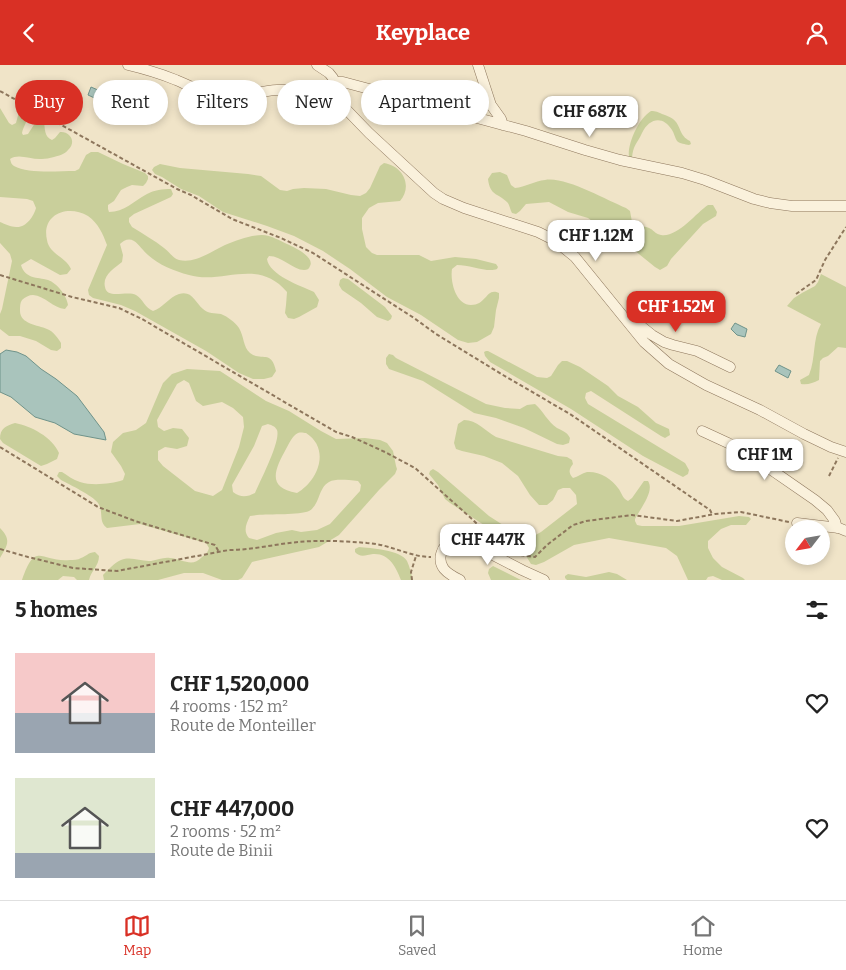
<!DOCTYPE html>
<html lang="en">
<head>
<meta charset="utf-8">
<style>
  :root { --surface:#fff; --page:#f2f2f2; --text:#222; --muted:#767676; --line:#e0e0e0; --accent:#d93025 }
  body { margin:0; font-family:Bitter,serif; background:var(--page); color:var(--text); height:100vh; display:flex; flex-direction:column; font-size:19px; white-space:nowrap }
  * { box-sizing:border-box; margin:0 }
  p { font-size:16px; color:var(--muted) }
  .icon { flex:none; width:28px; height:28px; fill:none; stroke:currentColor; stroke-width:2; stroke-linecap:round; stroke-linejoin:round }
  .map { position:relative; height:515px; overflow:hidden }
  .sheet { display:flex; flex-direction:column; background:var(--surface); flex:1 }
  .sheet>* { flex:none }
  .top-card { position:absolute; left:15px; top:15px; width:500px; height:45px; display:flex; gap:10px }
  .needle { width:32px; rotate:239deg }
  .controls { position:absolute; left:785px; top:455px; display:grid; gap:10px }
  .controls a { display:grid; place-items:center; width:45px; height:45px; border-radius:50%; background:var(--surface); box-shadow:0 2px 8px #0003; font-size:25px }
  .price { position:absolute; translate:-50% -42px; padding:0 11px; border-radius:10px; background:#fff; color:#222; font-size:16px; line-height:32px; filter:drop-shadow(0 1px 2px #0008) }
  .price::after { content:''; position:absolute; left:50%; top:30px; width:15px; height:11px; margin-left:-8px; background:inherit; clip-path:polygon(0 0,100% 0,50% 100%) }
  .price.selected { background:var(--accent); color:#fff }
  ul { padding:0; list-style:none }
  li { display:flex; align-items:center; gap:15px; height:125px; padding:0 15px }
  li span { display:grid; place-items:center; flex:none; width:140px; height:100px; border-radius:0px; color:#555 }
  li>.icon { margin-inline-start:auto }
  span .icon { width:60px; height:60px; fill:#fffc; stroke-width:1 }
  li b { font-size:21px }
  h2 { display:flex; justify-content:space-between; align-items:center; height:60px; padding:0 15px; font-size:21px }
  .tag { padding:0 18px; border-radius:22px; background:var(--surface); box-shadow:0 2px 8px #0003; font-size:18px; line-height:45px }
  .tag.selected { background:var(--accent); color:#fff }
  header { display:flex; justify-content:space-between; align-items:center; height:65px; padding:0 15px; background:var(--accent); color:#fff; font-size:22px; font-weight:700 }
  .dock { display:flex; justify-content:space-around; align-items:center; height:70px; border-top:1px solid var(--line); background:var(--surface); font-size:14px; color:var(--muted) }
  .dock a { display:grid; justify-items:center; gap:2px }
  .dock .selected { color:var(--accent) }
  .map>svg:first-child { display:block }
  .green { fill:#c9cf9b; fill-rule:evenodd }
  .water { fill:#a9c4bc; stroke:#6f938a }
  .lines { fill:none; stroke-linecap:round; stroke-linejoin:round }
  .minor-casing { stroke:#8d765c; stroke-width:11 }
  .path { stroke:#8d765c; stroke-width:2; stroke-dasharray:4 2.5; stroke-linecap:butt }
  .minor { stroke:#faf1dc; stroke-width:10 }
</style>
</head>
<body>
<header><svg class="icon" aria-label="back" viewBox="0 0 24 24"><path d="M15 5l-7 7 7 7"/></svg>Keyplace<svg class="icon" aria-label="person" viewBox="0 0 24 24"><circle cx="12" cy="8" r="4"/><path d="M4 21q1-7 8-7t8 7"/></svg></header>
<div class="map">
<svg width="846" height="515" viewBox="0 0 846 515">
  <rect width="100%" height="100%" fill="#f0e4c8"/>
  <path class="green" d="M22 42H26C33 50 24 58 22 68L23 70 28 69 37 55 40 54 44 56C45 63 44 72 52 75L55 73 60 67C70 66 77 77 68 85 65 89 58 91 54 92 50 93 45 94 42 94 31 95 19 88 10 94 11 97 11 99 14 101 28 109 58 106 75 106L79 104 86 90 91 87H98L123 99 145 108 148 111V114L146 118 143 121 132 120 127 122 121 125 114 136 108 140V144L109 147C124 147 134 136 147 129 154 125 163 124 171 124L173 129 171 132 134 149 129 153V157L132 162C143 169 154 175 164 183 170 187 172 193 179 195 195 199 212 186 225 180 237 175 250 170 262 170 271 170 280 176 287 179 294 182 315 192 310 201 309 204 307 205 304 205 293 205 282 191 269 191L267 194C269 210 301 221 314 227L319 235 317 242 299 252 294 254 288 253 285 248 286 240 287 227C257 192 223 220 189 210 174 206 159 200 148 190 143 186 139 179 134 176 129 173 124 175 120 179L123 190 122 197C115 203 102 210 105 222 107 235 127 225 136 230 143 234 145 243 153 246 163 243 169 232 179 229 192 225 195 237 203 244 208 249 215 248 221 249 228 252 235 257 239 263 244 271 243 282 250 288 262 297 271 284 276 306L272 312 264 314H253L239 308 206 286 135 246 121 240 93 233 89 230 88 225 107 180C103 169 98 158 88 151 68 139 41 149 47 175 49 189 66 192 71 204L67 209 60 210 31 194 21 200C25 214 37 212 48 215 57 218 67 231 68 240L65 244C53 243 45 231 33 230 29 230 25 232 22 235 20 238 20 241 20 246 20 259 38 260 47 264 53 266 58 273 61 278V283L57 286 51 285 36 276 20 271H9L0 264V249L2 244 12 196 10 189 0 178V157C5 159 11 162 16 162 26 163 34 151 36 143L33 136 27 134 0 132V43L9 58 12 60 16 58 20 43Z
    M651 46C656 46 658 47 662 49 666 50 670 52 673 54 681 60 679 71 690 76L691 79 689 80C685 79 680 79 677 76 675 73 674 68 672 65 663 50 649 53 642 68 637 79 633 80 632 93L629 92C627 79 639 53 651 46Z
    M384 98C403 101 413 121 400 136L378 138 369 143 362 153V164L366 182 372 188 377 190H419L431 196 455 192 476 194 496 199 498 202 497 204C488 208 470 200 457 200L452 204C450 217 456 240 471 240 487 240 486 222 499 228V233L496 245 494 262 491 269 477 277 468 278 458 275 421 250 387 232 350 204 323 186 294 171 267 161 223 147 199 131 181 124 162 112 155 109 152 105 154 102 160 99 180 103 248 109 261 111 280 125 287 126 293 124 304 123 326 124 351 130 360 131 366 128 370 123 380 101Z
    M500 107 507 110 511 120 515 123C525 122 535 116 545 115 565 111 606 135 626 143L630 146 632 157 635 161C640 161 646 161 651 164 654 166 656 169 661 170 677 173 696 148 708 140H713L717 147 716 151 703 159 671 194 667 201 660 205 655 202 624 177 617 174 588 153 568 147 549 137 526 139 520 146 516 149 512 148C510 145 510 140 507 137 498 128 490 131 488 114L492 108Z
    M821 209 846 222V283L838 282 828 291 823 293 820 296 819 315C813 318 808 320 801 319L800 315 809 310C816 293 812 275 821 259L787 241 794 233 802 228 815 221 818 217Z
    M343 213 348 214 385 242 392 251 391 254 388 256 377 252 361 238 342 225 339 220 340 215Z
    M486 286H488L537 312 547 313 551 311 558 300 562 296H567L580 302 608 321 618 331 638 342 656 358 669 364 670 370 665 373 661 371 591 326 586 328 585 333 588 339 685 398 689 405 688 409 683 412 677 409 643 391 571 344 490 297 485 291 484 287Z
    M389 289 393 290 396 293 486 339 505 343 520 344 527 340 535 339C543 346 548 357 557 363 563 366 567 367 570 373L569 378 563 380 557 379 524 363 496 353 474 348 423 316 389 304 386 299V293Z
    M187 304 220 306 266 336 289 346 321 366 336 374 365 373 380 375 387 378 393 386 396 401 397 404 395 409 379 425 339 470 319 482 256 496 252 497 242 513 238 515H222L203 508H184L158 515H104L103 510C109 504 114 498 121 495 132 491 141 497 151 496 158 495 163 492 170 493 183 494 192 503 202 492 206 489 208 487 209 483L206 478 140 459 107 463C98 457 104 447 98 438 92 430 70 420 61 415L57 411 59 407H62C67 410 73 415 80 417 92 421 111 419 123 415L125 409 121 401 111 387 113 377 123 368 136 365 146 358 163 318 172 309ZM184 315 189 318 196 336 203 341 222 337 233 343 243 352 244 362 239 382 222 425 213 431 195 426 163 401 158 395V386L165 382 177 384 187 381 189 373 182 364 173 363 164 366 158 362 157 355 177 319ZM268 359C271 360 275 361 277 365 281 376 260 416 255 428 247 432 241 433 233 427L232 420 254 381 262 361ZM306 368C331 384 318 416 297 428 266 423 275 404 286 384 289 379 292 371 298 368 301 367 304 368 306 368ZM349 415 358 416 361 420 360 426 330 459 317 465 301 467 292 465 276 468 257 475 249 473C243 466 246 459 250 451L257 450C269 449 300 450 309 446 320 440 318 423 329 417 334 414 343 415 349 415Z
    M464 355C477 355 485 366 496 372L558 391 567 392 572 395 573 399C569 404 568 408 573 413 578 412 582 408 587 407 599 406 612 414 618 423 622 428 622 433 628 436L632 433 644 416H648C655 426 640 444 635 454V456L637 460 642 461H679L739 451 749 452 751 454 746 460H731L721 464 708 476V483L713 493 722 502 743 513 745 515H722L713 511 708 512 706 515H688L677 491 666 483 609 473 574 480 544 497 536 500 531 499 523 486 518 482 450 438 445 434 438 420 429 409 430 406 433 404 438 407 489 451 523 473H530L541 467 577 439 576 430 570 423H563L558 425 553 435 547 440H539L530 430 518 411 502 398 484 391 462 386 456 384 454 378 458 359Z
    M15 358C31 361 52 372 59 388L57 394 47 399 41 401 3 378 0 374C0 363 6 361 15 358Z
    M0 463C12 475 7 481 0 493Z
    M359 482C370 483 401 485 407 496 410 502 411 509 413 515H401C396 502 389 488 373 489 366 490 360 493 355 487V484Z
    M95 487 99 491C99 501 91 506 89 515H77L74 512 63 511 58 515H22C36 474 41 498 70 495 73 495 78 495 81 493 87 491 87 488 95 487Z
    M493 501 521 515H491L488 508 489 504Z
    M609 507 617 509 627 515H567L565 513V511L568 509 586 512Z"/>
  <path class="water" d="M91 22 107 29 103 37 88 30Z
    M735 258 747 264 745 272 737 270 731 264Z
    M6 285 17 287 26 291 41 304 56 314 77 331 104 367 106 375 74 369 55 358 35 352 11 332 0 327V289Z
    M779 300 791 306 788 313 775 306Z"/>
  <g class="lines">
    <g class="minor-casing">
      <path id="minor" d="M128 0C145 4 161 9 176 15 190 21 205 29 220 31 239 33 258 26 277 25 297 24 316 28 335 26
        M317 0 329 8 333 13 335 19 336 30 341 39 369 68 434 128 443 134 464 143 538 167 554 175 575 192 644 277 669 299 706 320 760 345 804 369 831 382 846 387
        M478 0 491 40 501 54 503 60
        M335 17H343L526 66 585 85 620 95 682 108 705 115 754 134 770 138 792 141H846
        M631 253 652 270 664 277 673 280 697 286 730 302
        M702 366 728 378 750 390 815 435 827 445 835 456 837 463
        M797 458 839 463 846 466
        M460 515C454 512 448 509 444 504 437 495 441 480 452 477 458 475 465 477 472 479L522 505 544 515"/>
    </g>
    <path class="path" d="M0 26 177 124 191 130 232 154 281 173 313 188 414 253 436 269 503 310 570 349 710 445 712 449
      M0 210 72 232 119 243 142 254 336 367 352 372 385 387 415 403 472 454 503 484
      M796 229 816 215 825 195 846 162
      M0 382 98 442 135 456 215 480 219 487
      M829 411 838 393
      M0 484 28 492 73 503 117 506 229 485C252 485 275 479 298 477 320 475 345 476 367 478 390 479 409 492 431 492
      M514 489 535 492 547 480 573 460 586 456 632 450 677 456 715 449 741 447 789 457
      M412 515 411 507 416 491"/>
    <use href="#minor" class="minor"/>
  </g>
</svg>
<div class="controls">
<a><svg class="needle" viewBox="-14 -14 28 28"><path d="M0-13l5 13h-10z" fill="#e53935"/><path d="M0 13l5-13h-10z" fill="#767676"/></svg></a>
</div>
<b class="price" style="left:590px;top:73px">CHF 687K</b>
<b class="price" style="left:596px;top:197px">CHF 1.12M</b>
<b class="price selected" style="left:676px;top:268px">CHF 1.52M</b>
<b class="price" style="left:765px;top:416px">CHF 1M</b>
<b class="price" style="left:488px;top:501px">CHF 447K</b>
<div class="top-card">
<a class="tag selected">Buy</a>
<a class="tag">Rent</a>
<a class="tag">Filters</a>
<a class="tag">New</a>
<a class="tag">Apartment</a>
</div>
</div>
<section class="sheet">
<h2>5 homes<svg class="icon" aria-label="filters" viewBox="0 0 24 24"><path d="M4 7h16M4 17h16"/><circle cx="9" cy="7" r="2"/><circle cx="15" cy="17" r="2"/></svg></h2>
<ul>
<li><span style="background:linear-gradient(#f6c9c9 60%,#9aa5b1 0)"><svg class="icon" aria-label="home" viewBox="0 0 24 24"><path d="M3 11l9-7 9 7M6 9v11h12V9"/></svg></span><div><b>CHF 1,520,000</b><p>4 rooms · 152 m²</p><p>Route de Monteiller</p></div><svg class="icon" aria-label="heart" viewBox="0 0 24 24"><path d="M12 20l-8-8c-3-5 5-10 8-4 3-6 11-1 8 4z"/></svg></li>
<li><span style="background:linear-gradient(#dfe7d0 75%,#9aa5b1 0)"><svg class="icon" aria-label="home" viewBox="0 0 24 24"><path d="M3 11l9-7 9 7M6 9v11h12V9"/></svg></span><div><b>CHF 447,000</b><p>2 rooms · 52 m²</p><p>Route de Binii</p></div><svg class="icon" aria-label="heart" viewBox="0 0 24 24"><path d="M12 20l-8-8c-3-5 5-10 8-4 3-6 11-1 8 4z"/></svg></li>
</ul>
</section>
<nav class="dock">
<a class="selected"><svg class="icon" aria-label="map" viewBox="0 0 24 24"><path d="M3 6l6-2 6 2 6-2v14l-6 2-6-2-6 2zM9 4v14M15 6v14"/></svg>Map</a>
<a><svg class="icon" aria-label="saved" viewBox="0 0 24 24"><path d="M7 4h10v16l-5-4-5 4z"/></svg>Saved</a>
<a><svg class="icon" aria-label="home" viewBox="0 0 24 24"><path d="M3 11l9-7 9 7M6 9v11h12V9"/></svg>Home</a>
</nav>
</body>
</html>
